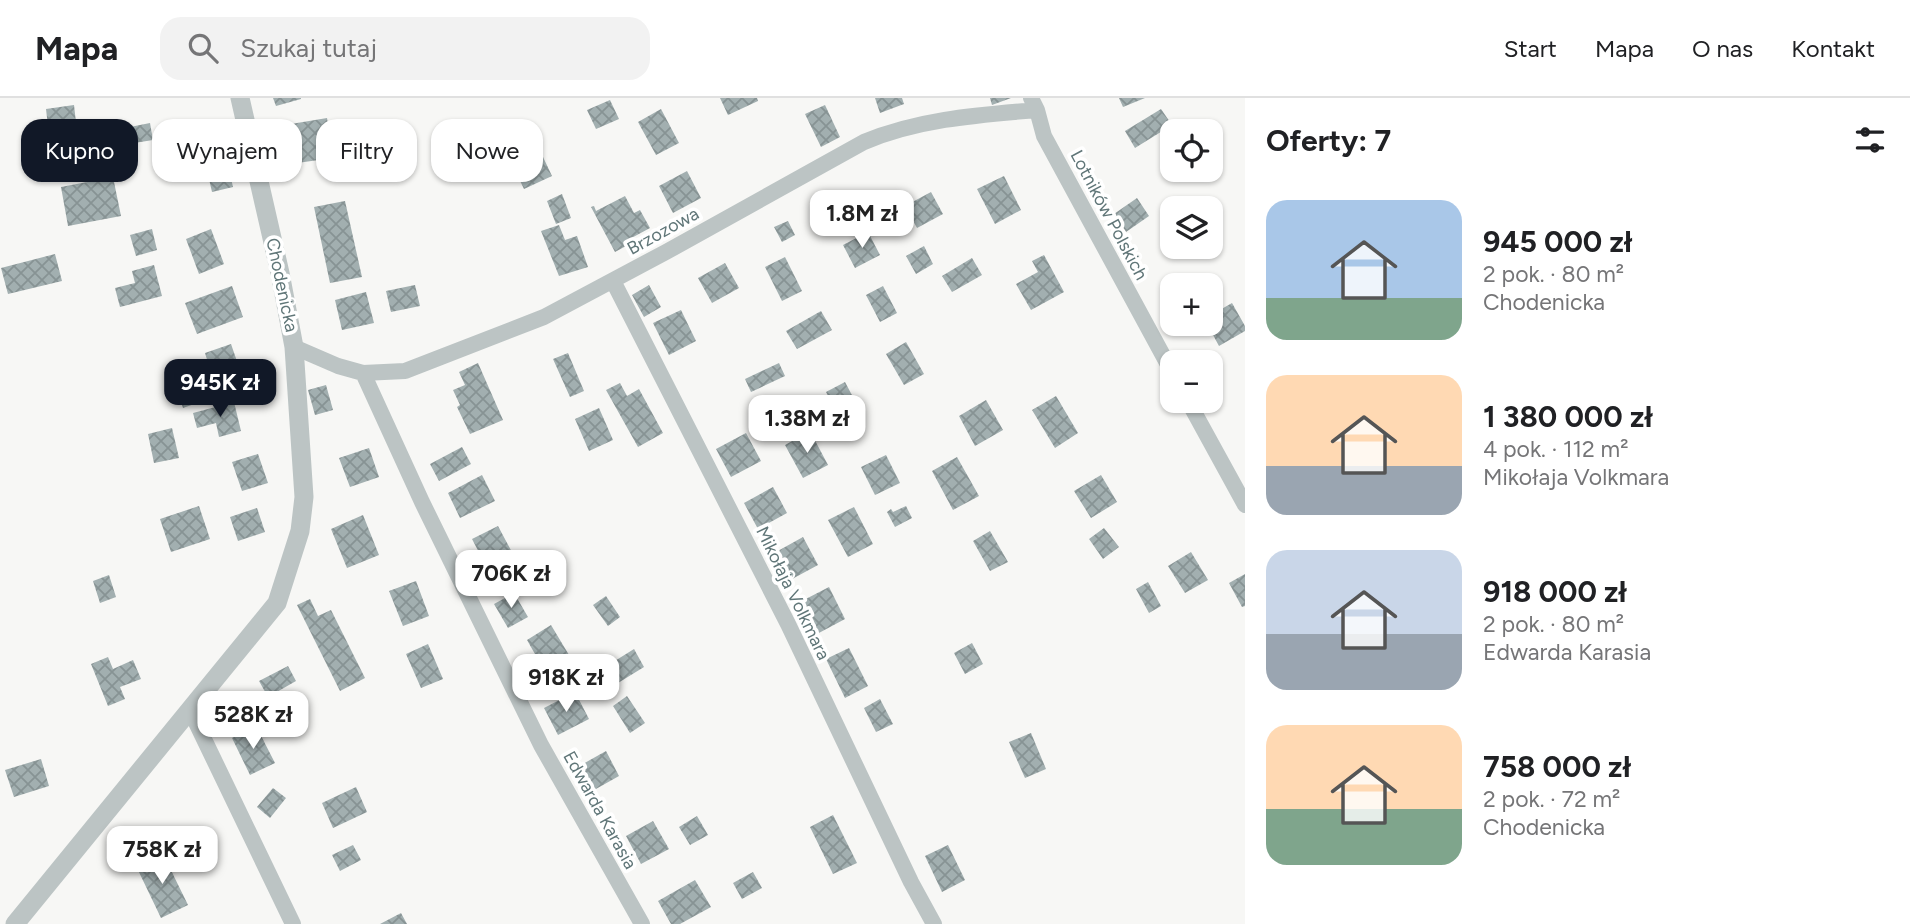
<!DOCTYPE html>
<html lang="pl">
<head>
<meta charset="utf-8">
<style>
  :root { --surface:#fff; --page:#f2f2f2; --text:#202124; --muted:#757577; --line:#e0e0e0; --accent:#111827 }
  body { margin:0; font-family:Figtree,sans-serif; background:var(--page); color:var(--text); height:100vh; display:flex; flex-direction:column; font-size:26px; white-space:nowrap }
  * { box-sizing:border-box; margin:0 }
  p { font-size:23px; color:var(--muted) }
  .icon { flex:none; width:38px; height:38px; fill:none; stroke:currentColor; stroke-width:2; stroke-linecap:round; stroke-linejoin:round }
  .map { position:relative; flex:1; overflow:hidden }
  .side { display:flex; flex-direction:column; background:var(--surface); width:665px }
  .side>* { flex:none }
  .banner { position:absolute; left:21px; top:21px; width:665px; height:63px; display:flex; gap:14px }
  .buttons { position:absolute; left:1160px; top:21px; display:grid; gap:14px }
  .buttons a { display:grid; place-items:center; width:63px; height:63px; border-radius:14px; background:var(--surface); box-shadow:0 2px 5px #0004; font-size:35px }
  .price { position:absolute; translate:-50% -60px; padding:0 16px; border-radius:14px; background:#fff; color:#222; font-size:23px; line-height:46px; filter:drop-shadow(0 2px 4px #0008) }
  .price::after { content:''; position:absolute; left:50%; top:42px; width:21px; height:16px; margin-left:-10px; background:inherit; clip-path:polygon(0 0,100% 0,50% 100%) }
  .price.active { background:var(--accent); color:#fff }
  ul { padding:0; list-style:none }
  li { display:flex; align-items:center; gap:21px; height:175px; padding:0 21px }
  li span { display:grid; place-items:center; flex:none; width:196px; height:140px; border-radius:21px; color:#555 }
  li>.icon { margin-inline-start:auto }
  span .icon { width:84px; height:84px; fill:#fffc; stroke-width:1 }
  li b { font-size:30px }
  h2 { display:flex; justify-content:space-between; align-items:center; height:84px; padding:0 21px; font-size:30px }
  .chip { padding:0 24px; border-radius:21px; background:var(--surface); box-shadow:0 2px 5px #0004; font-size:24px; line-height:63px }
  .chip.active { background:var(--accent); color:#fff }
  header { display:flex; align-items:center; gap:42px; box-sizing:border-box; height:98px; padding:0 35px; background:var(--surface); border-bottom:2px solid var(--line) }
  header strong { font-size:33px }
  nav { display:flex; gap:38px; margin-inline-start:auto; font-size:24px }
  .search { width:490px; height:63px; background:var(--page); display:flex; align-items:center; gap:18px; box-sizing:border-box; padding:0 24px; border-radius:21px; color:var(--muted); font-size:26px }
  main { display:flex; flex:1; min-height:0 }
  .map>svg:first-child { display:block }
  .building { fill:url(#building-cross-hatch) }
  .lines { fill:none; stroke-linecap:round; stroke-linejoin:round }
  .minor { stroke:#bcc4c4; stroke-width:16 }
  .tertiary { stroke:#bcc4c4; stroke-width:19 }
  .labels { text-anchor:middle; dominant-baseline:central; stroke-width:7; stroke-linejoin:round; paint-order:stroke }
  .street-label { font-size:18px; fill:#607678; stroke:#fff }
</style>
</head>
<body>
<header>
<strong>Mapa</strong>
<div class="search"><svg class="icon" aria-label="search" viewBox="0 0 24 24"><circle cx="10" cy="10" r="6"/><path d="M15 15l6 6"/></svg>Szukaj tutaj</div>
<nav><a>Start</a><a>Mapa</a><a>O nas</a><a>Kontakt</a></nav>
</header>
<main>
<div class="map">
<svg width="1245" height="826" viewBox="0 0 1245 826">
  <defs>
    <pattern id="building-cross-hatch" width="8" height="8" patternUnits="userSpaceOnUse" patternTransform="scale(1.75)"><rect width="8" height="8" fill="#a2afb0"/><path d="M0 0l8 8M0 8l8-8" fill="none" stroke="#879394"/></pattern>
  </defs>
  <rect width="100%" height="100%" fill="#f7f7f5"/>
  <path class="building" d="M273 0H301V1L276 8Z
    M720 0H757L758 3 728 17Z
    M875 0H902L904 6 880 15Z
    M990 0H1011L992 7Z
    M1119 0H1145L1123 9Z
    M610 2 619 21 596 31 587 12Z
    M74 7 77 33 49 37 46 11Z
    M825 7 840 39 821 49 805 16Z
    M661 11 679 45 656 57 638 24Z
    M1161 11 1172 27 1135 50 1125 33Z
    M327 20 333 60 297 65 291 26Z
    M150 25 153 42 128 46 125 30Z
    M534 40 552 78 524 91 506 54Z
    M224 50 233 89 212 94 203 55Z
    M687 73 701 100 673 115 659 88Z
    M1004 78 1021 112 995 126 977 91Z
    M113 79 121 118 68 128 61 89Z
    M931 94 943 116 917 130 905 108Z
    M562 96 571 120 556 126 547 103Z
    M625 98 634 115 640 112 650 130 624 144 626 148 615 154 591 109 594 108 596 113Z
    M1137 100 1149 118 1126 134 1114 116Z
    M345 103 362 179 330 185 314 109Z
    M788 123 795 137 782 144 774 129Z
    M559 127 565 142 577 138 588 169 559 178 541 133Z
    M152 131 157 152 136 158 130 137Z
    M211 131 224 166 199 176 186 141Z
    M868 134 880 157 855 170 843 147Z
    M924 148 933 166 916 176 906 158Z
    M55 156 62 183 8 196 1 170Z
    M1044 157 1064 194 1031 212 1016 186 1038 174 1032 163Z
    M785 159 802 193 782 203 765 169Z
    M972 160 982 177 952 194 942 178Z
    M725 165 739 190 712 205 698 180Z
    M154 167 162 198 120 209 115 190 135 185 132 173Z
    M415 187 420 208 391 214 386 193Z
    M649 187 661 209 644 219 632 197Z
    M232 188 243 219 197 236 185 205Z
    M883 188 897 215 880 224 866 197Z
    M366 194 374 225 342 232 335 202Z
    M1232 205 1245 228V233L1219 248 1207 226H1211V217Z
    M681 212 696 243 669 257 653 225Z
    M821 213 832 232 797 251 786 233Z
    M906 244 924 276 904 287 886 256Z
    M231 246 240 272 213 281 205 255Z
    M568 255 584 293 570 299 553 261Z
    M478 265 503 322 470 336 457 309 460 307 453 292 465 287 459 274Z
    M779 265 785 278 751 294 745 281Z
    M189 271 200 304 183 310 172 277Z
    M845 284 863 318 844 328 826 294Z
    M620 285 627 298 639 291 663 335 638 349 606 292Z
    M326 287 333 312 315 317 308 292Z
    M1056 298 1078 335 1055 350 1032 312Z
    M986 302 1003 332 975 348 959 318Z
    M234 304 241 333 219 339 216 325 197 330 193 315Z
    M599 310 613 342 589 353 575 321Z
    M172 330 179 360 154 365 148 336Z
    M810 333 828 367 803 380 785 347Z
    M746 335 761 363 731 379 716 351Z
    M462 349 471 366 439 383 430 366Z
    M369 350 379 379 350 389 339 360Z
    M258 356 268 385 242 393 232 364Z
    M886 357 900 385 875 397 861 369Z
    M957 359 979 398 953 412 932 373Z
    M482 377 495 403 460 420 448 395Z
    M1101 377 1117 404 1091 420 1074 393Z
    M773 389 787 415 758 431 744 405Z
    M199 408 210 441 171 454 160 421Z
    M906 408 912 420 895 429 887 414 891 411 893 414Z
    M854 409 873 446 848 459 828 422Z
    M257 410 265 434 238 443 230 419Z
    M363 417 379 457 347 470 331 431Z
    M498 428 513 456 487 470 472 441Z
    M1104 430 1119 449 1103 461 1089 441Z
    M990 433 1008 464 990 473 973 443Z
    M803 439 818 467 781 487 767 459Z
    M1191 454 1208 482 1185 495 1168 468Z
    M1245 476V508L1242 509 1229 485Z
    M109 477 116 499 100 505 93 483Z
    M416 483 429 518 403 528 389 493Z
    M1148 484 1161 508 1149 515 1136 491Z
    M829 489 845 521 817 536 800 504Z
    M514 495 528 519 508 530 494 506Z
    M606 498 620 519 608 528 593 507Z
    M310 501 318 518 331 512 365 580 340 593 297 507Z
    M551 527 569 557 544 572 527 542Z
    M972 545 983 566 965 576 954 555Z
    M428 546 443 581 421 590 406 556Z
    M849 550 868 588 845 600 826 561Z
    M634 551 644 569 605 593 594 576Z
    M108 559 113 571 133 562 141 581 120 589 125 601 108 608 91 566Z
    M288 568 296 583 268 599 259 583Z
    M575 594 589 621 558 637 544 610Z
    M627 598 645 625 630 635 613 608Z
    M880 601 893 626 876 634 864 610Z
    M256 628 275 665 250 677 232 640Z
    M1031 635 1046 671 1025 680 1009 644Z
    M606 653 619 678 587 696 574 671Z
    M41 661 49 688 14 699 5 672Z
    M356 689 367 714 333 730 322 705Z
    M273 690 286 700 270 720 257 709Z
    M833 717 857 765 833 776 810 729Z
    M697 718 708 737 690 747 679 729Z
    M653 723 669 751 641 766 626 738Z
    M353 747 361 762 340 773 332 757Z
    M948 747 965 782 942 794 925 758Z
    M163 756 188 807 161 820 137 770Z
    M753 774 762 790 742 801 733 785Z
    M695 782 711 809 680 826H671L658 803Z
    M401 815 407 826H380Z"/>
  <g class="lines">
    <path class="minor" d="M1031 0 1037 12 1044 38 1172 274
      M613 183 788 526 911 784 934 826
      M294 249 338 268 363 275 405 273 544 219 666 154 864 44C919 21 978 17 1037 12
      M363 275 422 404 541 647 642 826
      M1188 303 1245 407
      M190 612 293 826"/>
    <path class="tertiary" d="M15 826 277 505 300 433 304 399 294 249 280 175 240 0"/>
  </g>
  <g class="labels">
    <g class="street-label">
      <text transform="translate(1109 117) rotate(62)">Lotników Polskich</text>
      <text transform="translate(663 133) rotate(-29)">Brzozowa</text>
      <text transform="translate(282 187) rotate(78)">Chodenicka</text>
      <text transform="translate(793 495) rotate(64)">Mikołaja Volkmara</text>
      <text transform="translate(600 712) rotate(61)">Edwarda Karasia</text>
    </g>
  </g>
</svg>
<div class="buttons">
<a><svg class="icon" aria-label="locate" viewBox="0 0 24 24"><circle cx="12" cy="12" r="6"/><path d="M12 2v4M12 18v4M2 12h4M18 12h4"/></svg></a>
<a><svg class="icon" aria-label="layers" viewBox="0 0 24 24"><path d="M12 4l9 5-9 5-9-5zM3 14l9 5 9-5"/></svg></a>
<a>+</a>
<a>−</a>
</div>
<b class="price" style="left:862px;top:152px">1.8M zł</b>
<b class="price active" style="left:220px;top:321px">945K zł</b>
<b class="price" style="left:807px;top:357px">1.38M zł</b>
<b class="price" style="left:511px;top:512px">706K zł</b>
<b class="price" style="left:566px;top:616px">918K zł</b>
<b class="price" style="left:253px;top:653px">528K zł</b>
<b class="price" style="left:162px;top:788px">758K zł</b>
<div class="banner">
<a class="chip active">Kupno</a>
<a class="chip">Wynajem</a>
<a class="chip">Filtry</a>
<a class="chip">Nowe</a>
</div>
</div>
<section class="side">
<h2>Oferty: 7<svg class="icon" aria-label="filters" viewBox="0 0 24 24"><path d="M4 7h16M4 17h16"/><circle cx="9" cy="7" r="2"/><circle cx="15" cy="17" r="2"/></svg></h2>
<ul>
<li><span style="background:linear-gradient(#a9c7e8 70%,#7fa58c 0)"><svg class="icon" aria-label="home" viewBox="0 0 24 24"><path d="M3 11l9-7 9 7M6 9v11h12V9"/></svg></span><div><b>945 000 zł</b><p>2 pok. · 80 m²</p><p>Chodenicka</p></div></li>
<li><span style="background:linear-gradient(#ffd9b3 65%,#9aa5b1 0)"><svg class="icon" aria-label="home" viewBox="0 0 24 24"><path d="M3 11l9-7 9 7M6 9v11h12V9"/></svg></span><div><b>1 380 000 zł</b><p>4 pok. · 112 m²</p><p>Mikołaja Volkmara</p></div></li>
<li><span style="background:linear-gradient(#c9d6e8 60%,#9aa5b1 0)"><svg class="icon" aria-label="home" viewBox="0 0 24 24"><path d="M3 11l9-7 9 7M6 9v11h12V9"/></svg></span><div><b>918 000 zł</b><p>2 pok. · 80 m²</p><p>Edwarda Karasia</p></div></li>
<li><span style="background:linear-gradient(#ffd9b3 60%,#7fa58c 0)"><svg class="icon" aria-label="home" viewBox="0 0 24 24"><path d="M3 11l9-7 9 7M6 9v11h12V9"/></svg></span><div><b>758 000 zł</b><p>2 pok. · 72 m²</p><p>Chodenicka</p></div></li>
</ul>
</section>
</main>
</body>
</html>
